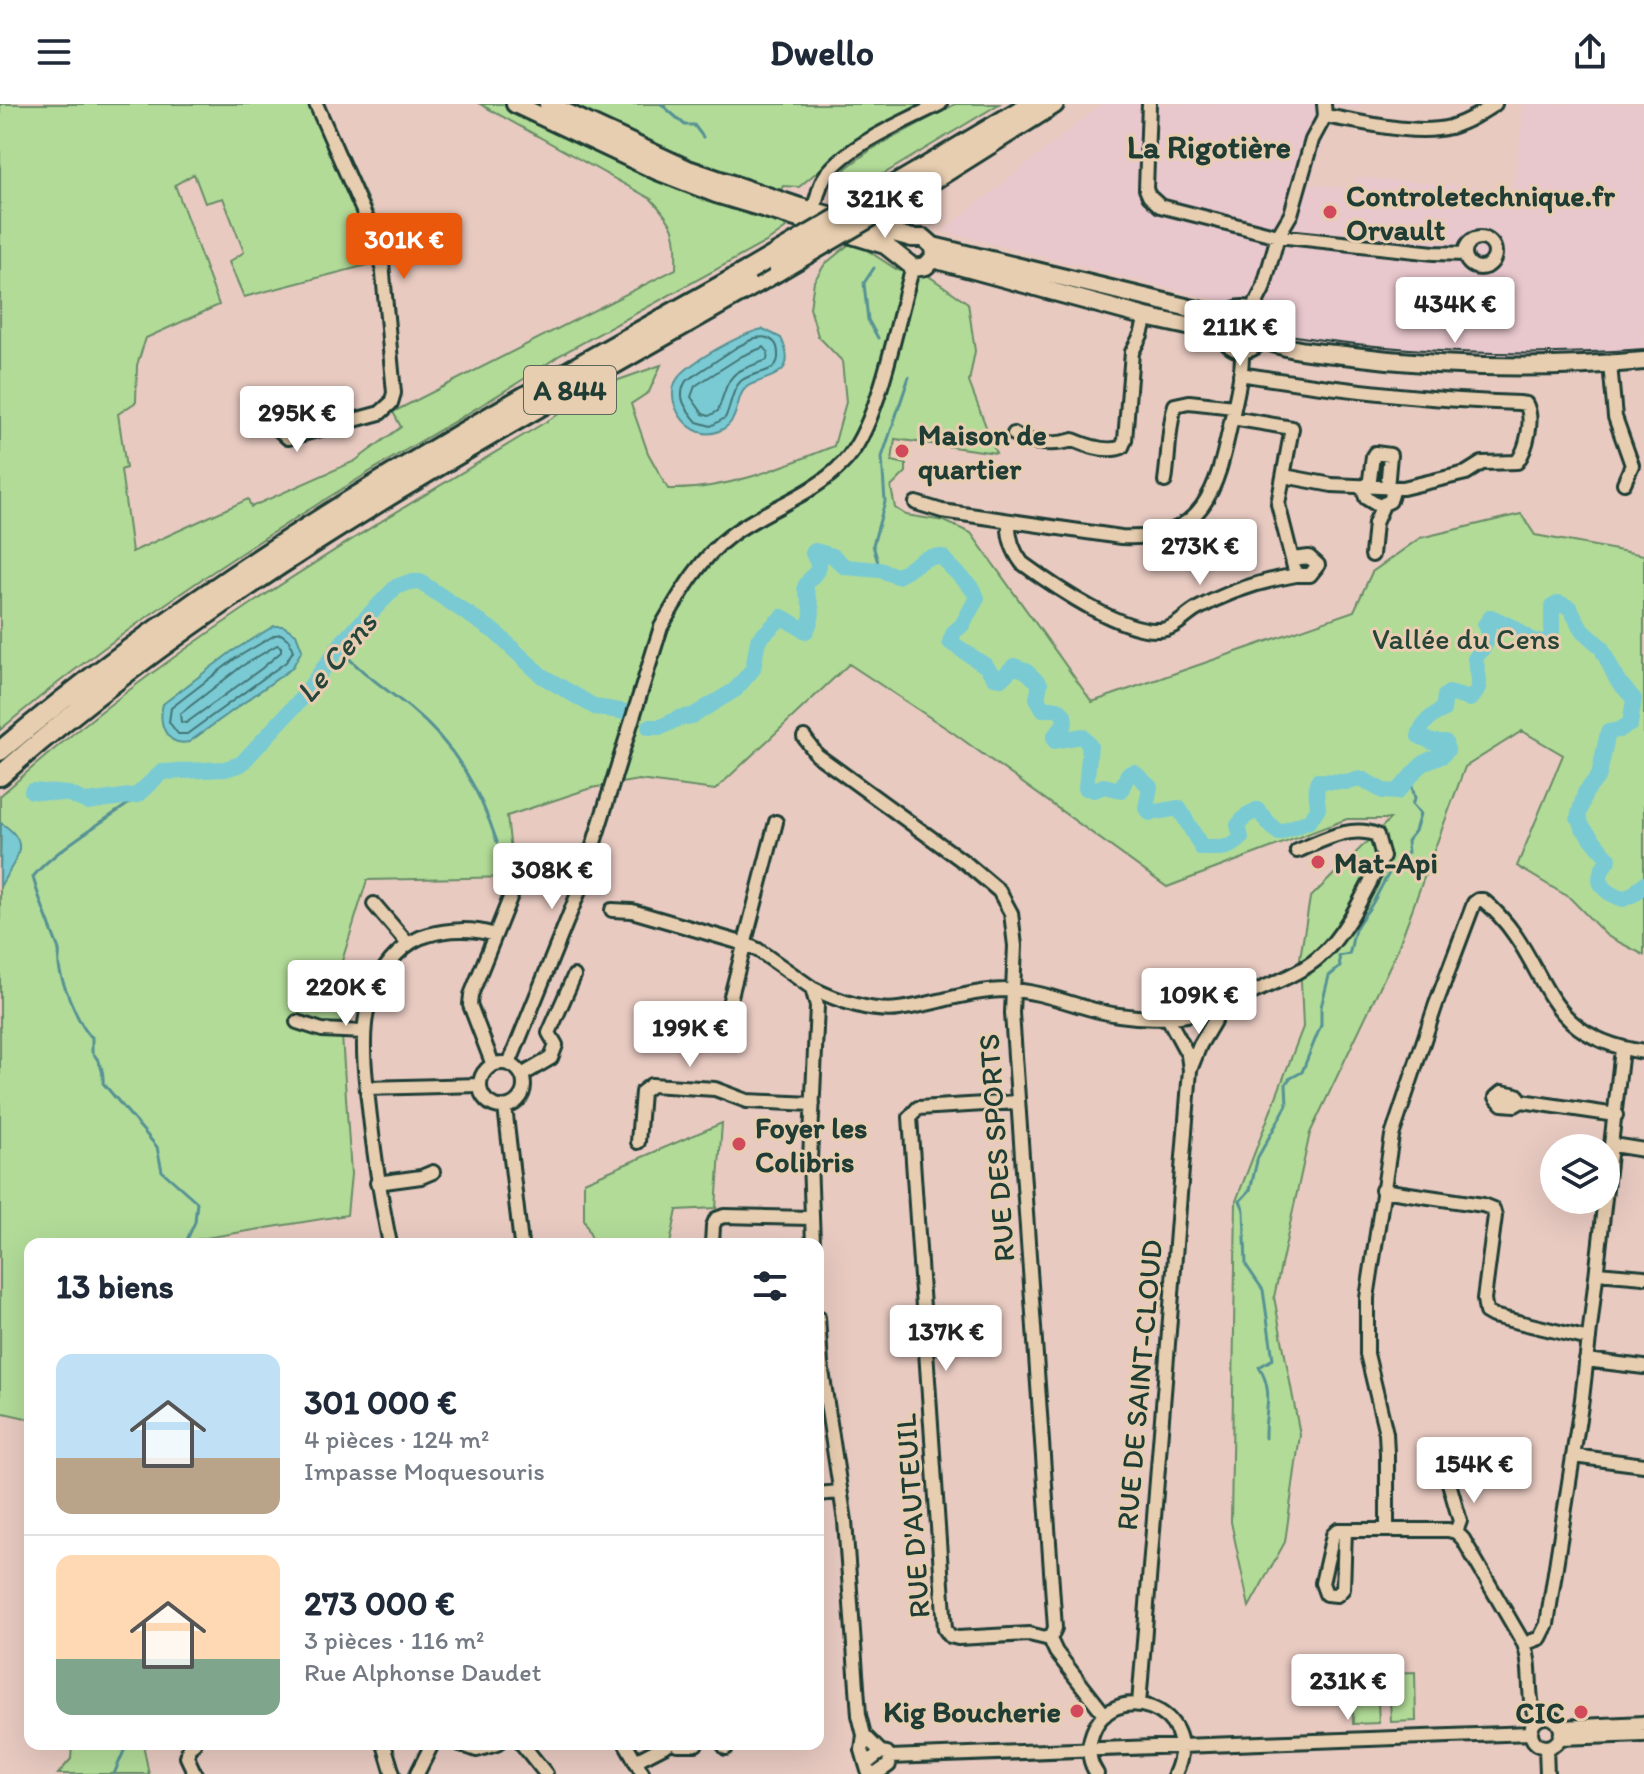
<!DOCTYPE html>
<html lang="fr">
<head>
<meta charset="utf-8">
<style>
  :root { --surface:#fff; --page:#f6f6f7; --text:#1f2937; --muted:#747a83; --line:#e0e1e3; --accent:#ea580c }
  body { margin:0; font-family:Itim,sans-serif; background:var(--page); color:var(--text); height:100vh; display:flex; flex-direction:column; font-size:30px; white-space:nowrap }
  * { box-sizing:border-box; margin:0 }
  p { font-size:26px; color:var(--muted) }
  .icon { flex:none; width:44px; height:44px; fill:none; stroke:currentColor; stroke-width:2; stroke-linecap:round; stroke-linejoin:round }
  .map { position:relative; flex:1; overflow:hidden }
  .drawer { position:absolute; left:24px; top:1134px; width:800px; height:512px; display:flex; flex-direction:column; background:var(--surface); border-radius:16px; box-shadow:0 8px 32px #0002 }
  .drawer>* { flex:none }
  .fabs { position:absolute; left:1540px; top:1030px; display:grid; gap:16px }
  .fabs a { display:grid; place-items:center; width:80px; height:80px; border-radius:50%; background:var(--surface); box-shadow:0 8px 32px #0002; font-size:40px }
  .price { position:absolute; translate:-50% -68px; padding:0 18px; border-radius:8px; background:#fff; color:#222; font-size:26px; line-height:52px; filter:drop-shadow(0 2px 4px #0008) }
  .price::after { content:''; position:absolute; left:50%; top:48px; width:24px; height:18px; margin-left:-12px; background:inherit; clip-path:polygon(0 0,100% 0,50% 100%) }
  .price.active { background:var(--accent); color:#fff }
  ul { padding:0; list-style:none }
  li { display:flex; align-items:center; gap:24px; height:200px; padding:0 32px }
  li+li { border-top:2px solid var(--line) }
  li span { display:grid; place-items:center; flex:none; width:224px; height:160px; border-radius:16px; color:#555 }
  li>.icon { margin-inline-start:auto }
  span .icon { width:96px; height:96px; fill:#fffc; stroke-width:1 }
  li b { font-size:34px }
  h2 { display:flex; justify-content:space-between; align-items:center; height:96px; padding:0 32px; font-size:34px }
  header { display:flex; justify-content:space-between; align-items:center; height:104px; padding:0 32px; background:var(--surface); font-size:36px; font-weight:800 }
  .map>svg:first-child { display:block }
  .built { fill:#e8c7cd }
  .green { fill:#b2db98; stroke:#688c66; stroke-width:2 }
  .water { fill:#7acad4; stroke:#569294; stroke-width:2 }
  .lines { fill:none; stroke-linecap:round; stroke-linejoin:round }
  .shore { stroke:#437574; stroke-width:2 }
  .stream { stroke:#569294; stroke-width:3 }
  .river { stroke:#7acad4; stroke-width:16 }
  .minor-casing { stroke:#1f3d34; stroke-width:18 }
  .major-casing { stroke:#1f3d34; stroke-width:22 }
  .highway-casing { stroke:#1f3d34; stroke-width:24 }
  .minor { stroke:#e8ceb0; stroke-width:12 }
  .major { stroke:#e8ceb0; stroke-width:16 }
  .highway { stroke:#e8ceb0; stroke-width:18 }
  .tram { stroke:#1f3d34; stroke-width:2 }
  .highway-bridge-casing { stroke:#1f3d34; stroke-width:24; stroke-linecap:butt }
  .highway-bridge { stroke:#e8ceb0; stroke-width:18 }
  .poi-dot { fill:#d1495b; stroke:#e8ceb0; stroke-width:3 }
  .labels { text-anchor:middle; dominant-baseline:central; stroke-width:6; stroke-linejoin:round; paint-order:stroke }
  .shield { fill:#e8ceb0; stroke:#5b6859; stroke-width:2 }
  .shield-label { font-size:28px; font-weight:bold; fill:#1f3d34 }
  .poi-label { font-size:30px; font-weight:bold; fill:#1f3d34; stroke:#e8ceb0; text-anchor:start }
  .park-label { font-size:30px; fill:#264539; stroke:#e8ceb0 }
  .street-label { font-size:30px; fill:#1f3d34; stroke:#e8ceb0 }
  .neighbourhood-label { font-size:32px; font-weight:bold; fill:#1f3d34; stroke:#e8ceb0 }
  .water-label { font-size:32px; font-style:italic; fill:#24443c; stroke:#e8ceb0 }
</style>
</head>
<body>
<header><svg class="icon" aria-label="menu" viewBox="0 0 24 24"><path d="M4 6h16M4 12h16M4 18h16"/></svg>Dwello<svg class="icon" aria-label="share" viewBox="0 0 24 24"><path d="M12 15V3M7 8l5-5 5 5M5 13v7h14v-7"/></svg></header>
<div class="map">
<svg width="1644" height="1670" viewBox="0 0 1644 1670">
  <rect width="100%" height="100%" fill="#e8cac1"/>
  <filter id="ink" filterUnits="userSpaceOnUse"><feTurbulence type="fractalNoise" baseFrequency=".0125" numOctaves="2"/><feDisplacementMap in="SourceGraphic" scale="16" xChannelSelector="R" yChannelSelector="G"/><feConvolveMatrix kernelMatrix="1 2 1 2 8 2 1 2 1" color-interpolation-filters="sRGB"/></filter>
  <g filter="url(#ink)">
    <path class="built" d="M1102 0H1360L1359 5 1334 1 1310 80 1351 85 1357 74 1514 86 1524 0H1644V247L1523 256 1415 252 1284 235 1271 210 943 127Z"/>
    <path class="green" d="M0 0H324L394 154 244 193 229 158 244 148 223 94 205 99 194 70 175 81 219 201 146 234 137 261 136 298 118 310 126 364 121 366 132 448 248 395 251 403 355 357 401 323 393 308 676 165C677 128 676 122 651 95L480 0H919L849 41 799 83 783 82 772 102 786 124 768 137 560 251C497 295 429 331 363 372 238 449 112 531 0 626Z
      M955 0H999L839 97 836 86 846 64 872 45Z
      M853 137 896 165 927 171 968 199 975 247 969 278 996 349 895 335 892 357 906 360V368L891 383 895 404 906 411 944 417 971 429 1092 598 1354 507 1372 468 1420 434 1521 410 1535 431 1644 451V851L1607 832 1570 794 1517 762 1563 651 1522 627 1465 663 1396 849 1310 1029 1274 1193 1300 1331 1285 1438 1249 1503 1231 1418 1236 1097 1303 923 1300 854 1310 794 1390 715H1347L1167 783 952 628 849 560 715 686 639 676 591 684 507 712 514 773 367 776 338 870 351 1070 347 1111 187 1137V1140H30V1315L4 1309 0 1311V692C185 525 399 408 610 279L661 261 649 288 631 300 648 349 668 385C725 387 782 363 834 342L846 298 842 257 818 232 810 204 814 177 825 160Z
      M722 1019 716 1104 677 1106 670 1140H594L584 1115V1078Z
      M1415 1568 1416 1617 1391 1618 1389 1569Z
      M1377 1577 1379 1619 1353 1620 1352 1579Z
      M72 1640H143L149 1670H58L71 1655Z"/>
    <path class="water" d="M763 225 781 234C797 267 778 270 752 280 732 287 744 317 719 327 693 339 665 303 675 279 683 260 743 229 763 225Z
      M274 522H283L296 530 302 546 292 564 189 638C166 643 158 619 163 600L231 548Z
      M1 719C35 740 13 757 0 783Z"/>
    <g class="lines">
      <path class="shore" d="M755 234C762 233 768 232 774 238 777 241 778 245 778 250 780 272 751 266 740 278 731 287 731 303 725 314L711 322 697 318C686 305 676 294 686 277L737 243Z
        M764 243 768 248 767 256C728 270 731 268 718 307L709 312 703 310 691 293 695 282 742 252Z
        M275 531 281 530 289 536 293 547 286 558 187 630H178L169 618 171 604 236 554Z
        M277 541 281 543V548L261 565 186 619 181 618 180 610 242 562Z"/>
      <path class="stream" d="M661 0 685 21H694L703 33
        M874 164 864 179 868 216 878 234
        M880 466 873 441 885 398 882 353 909 273
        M339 544C359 567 386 585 410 604 455 641 479 684 497 738
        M137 691 131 698C104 717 51 749 33 773 39 796 50 822 58 843 61 849 58 854 59 861 60 875 81 927 92 933V948C100 957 104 968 103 979L157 1043 162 1067 197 1098 195 1118 185 1140
        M1265 1334C1264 1307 1275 1289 1259 1263L1273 1255 1263 1186 1246 1161 1244 1106 1240 1097 1250 1086 1258 1053 1287 1001 1286 980 1289 975 1302 968 1321 921V903L1329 872 1340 863 1339 852 1349 850C1352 843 1352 834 1355 826 1359 816 1367 809 1372 800 1382 783 1391 759 1408 749L1407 737 1415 727 1420 710 1412 700 1415 694 1410 675
        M114 1670 127 1640"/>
      <path class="river" d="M649 623H661L679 614 692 612 735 586 753 565 758 536 782 513 806 527C817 506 810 503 805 483 808 474 816 472 819 462L813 449 815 447 833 452 845 463 880 466 897 472C915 465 920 450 942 453 952 467 972 479 977 494L962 521 954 528 950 538 986 562 994 573 1002 574 1014 562 1026 567 1040 580 1037 594 1043 605H1058L1064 611 1065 619 1054 633 1055 637 1082 632 1090 642 1086 684 1094 686 1104 682 1121 686 1128 670 1134 668 1150 683 1146 704 1150 709 1179 704 1202 744C1216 744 1231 746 1241 734L1238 721 1247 711 1257 706C1266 714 1269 722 1279 729L1309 717 1318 705 1316 684 1318 677 1345 678 1362 675 1383 687 1397 688C1413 672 1419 656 1442 652L1447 646 1445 638H1432L1419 632C1421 620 1432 611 1443 606L1445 592 1449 589 1470 595C1484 584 1478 570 1475 555 1483 543 1493 535 1485 521L1491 513 1514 524 1533 538 1548 537 1552 529V503L1559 499 1570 504 1582 526 1601 543 1617 576 1634 595 1630 620 1619 626 1608 628 1599 671 1585 689 1578 713 1583 724 1609 755C1593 775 1599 787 1623 795L1634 790 1644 780
        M32 687 69 690 87 698 137 691 162 668 225 665 241 660 302 594 344 536 396 483 409 478H420L495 528 542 572 595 603 626 608"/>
      <g class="minor-casing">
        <path id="minor" d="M1149 0 1146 85 1149 92 1160 102 1278 132 1434 149 1465 150
          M1325 12C1362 18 1414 32 1450 23 1467 18 1481 9 1495 0
          M813 107C817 95 819 80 826 71 849 40 906 17 940 0
          M1465 149a15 15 0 1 1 30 0a15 15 0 1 1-30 0Z
          M1252 207 1263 185 1278 132 1291 110 1312 36 1325 12 1324 0
          M1610 260 1615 313 1632 361 1624 379
          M1240 270C1332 285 1425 296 1519 299L1526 300C1534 315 1527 345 1517 358L1482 359 1466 369 1403 384 1332 381 1284 372
          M251 320 276 323 288 334 380 309 391 299 394 289 381 148 316 0
          M1014 330C1029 341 1057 341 1073 336 1087 342 1108 349 1122 343L1125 336 1132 248 1141 231 1146 213
          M1165 377C1169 351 1168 325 1175 301L1189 298 1234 303
          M1363 382 1366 394 1379 402 1390 397 1394 384
          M1369 383 1373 352 1375 349 1390 351 1387 384
          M916 399 942 407 1121 433C1204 438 1217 385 1231 318 1236 295 1243 268 1242 244
          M1009 417C1008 432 1013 447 1022 459 1052 481 1128 534 1166 525 1178 522 1186 511 1197 505 1227 488 1262 477 1296 471L1278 400 1292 324 1232 314
          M1372 451 1375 419 1383 401
          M1292 455 1309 453 1318 461 1310 471H1296
          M804 633 817 651 967 760 999 787 1011 809 1015 842 1012 909 1055 1524 1050 1535 1056 1548 1105 1611
          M374 800 408 840
          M612 806 632 807 745 840 758 846 812 884 817 902 810 1056 813 1140
          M812 884C836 896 872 909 899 905 936 900 970 886 1007 886 1045 886 1081 906 1119 911 1179 920 1211 907 1265 883 1282 876 1303 867 1318 854 1345 832 1367 784 1383 753L1377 731C1350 720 1322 737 1297 747
          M730 896 776 718
          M1168 914 1188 951 1190 966
          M297 918 322 926 364 928
          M480 981a22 22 0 1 1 44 0a22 22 0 1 1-44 0Z
          M509 960 579 787 661 523C680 490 700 454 731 431 767 404 813 392 844 358 880 321 897 214 913 163
          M493 961 470 901 471 891 516 779 526 772 550 780
          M522 971 551 954 556 941 549 929 574 872
          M367 984 480 981
          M1522 997 1517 991 1502 988 1496 993 1502 1000 1515 1001 1522 997 1616 1011
          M1018 998 918 1004 910 1013 945 1525 950 1532 958 1534 1029 1530 1050 1535
          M505 1003 521 1140
          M638 1038 642 988 651 981 715 985 747 997 813 1000
          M1613 1041 1644 1046
          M377 1079 421 1073 433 1068
          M1382 1086 1483 1101 1493 1105 1495 1112 1484 1195 1486 1208 1493 1212 1589 1235
          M390 1140C381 1097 375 1056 370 1013 364 957 352 894 397 850 406 841 415 834 428 831 448 825 474 824 494 831
          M712 1140 713 1122 716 1115 724 1112 811 1114
          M1597 1169 1644 1173
          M818 1213 821 1260 845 1417 859 1611 864 1631
          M1586 1256 1644 1263
          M1573 1352 1644 1361
          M1447 1372 1460 1417 1456 1428
          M818 1390 839 1388
          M1387 1425V1349L1386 1329 1367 1250V1194L1392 1032 1436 900 1474 799 1478 796H1483C1554 855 1531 931 1644 948
          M1345 1426H1338L1333 1431 1322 1479 1326 1490 1337 1491 1343 1485 1345 1426H1448L1456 1428 1463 1435 1524 1540
          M1139 1600 1190 966 1200 941 1223 902
          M1531 1628a15 15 0 1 1 30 0a15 15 0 1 1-30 0Z
          M1537 1616C1525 1593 1534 1565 1524 1540L1540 1534 1547 1520 1582 1295 1622 945
          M1561 1623 1644 1619
          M1560 1634 1644 1631
          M194 1640 189 1644 187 1653 195 1670
          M384 1640 393 1670
          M460 1640 477 1646 497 1640
          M522 1640 546 1670
          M626 1640 643 1670
          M677 1640H696
          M723 1640 726 1644
          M1546 1644 1547 1670
          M635 1657 668 1640
          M866 1660 862 1646 864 1631 881 1648
          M417 1670 432 1640
          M869 1670 866 1660 881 1648 887 1649 890 1653 1531 1629
          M876 1670 889 1661 890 1653
          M1097 1670C1090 1660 1087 1646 1091 1634 1108 1571 1206 1604 1175 1670"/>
      </g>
      <g class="major-casing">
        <path id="major" d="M515 0 657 67 716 90 885 141 914 164 926 162 934 153 933 142 924 134H912L800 103 688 65 548 0
          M933 142 1227 213
          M933 155 1146 213 1224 230
          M1223 225a20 20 0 1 1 40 0a20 20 0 1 1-40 0Z
          M1260 233C1285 247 1316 248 1344 251 1444 264 1543 266 1644 257"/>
      </g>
      <g class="highway-casing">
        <path id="highway" d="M917 68 1031 0
          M920 84 1054 0
          M0 647C228 453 489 312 749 166
          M0 672C233 466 510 321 778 167"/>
      </g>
      <use href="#minor" class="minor"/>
      <use href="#major" class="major"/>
      <use href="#highway" class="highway"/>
      <path class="tram" d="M1282 230C1401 249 1523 254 1644 245"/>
      <g class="highway-bridge-casing">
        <path id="highway-bridge" d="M749 166 917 68
          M778 167 920 84"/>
      </g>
      <use href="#highway-bridge" class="highway-bridge"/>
    </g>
  </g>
  <g class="poi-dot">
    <circle cx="1330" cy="108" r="8"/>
    <circle cx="902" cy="347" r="8"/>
    <circle cx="1318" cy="758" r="8"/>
    <circle cx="739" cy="1040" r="8"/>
    <circle cx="1077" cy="1607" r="8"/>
    <circle cx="1581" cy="1608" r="8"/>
  </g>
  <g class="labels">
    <rect class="shield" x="524" y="262" width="92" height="48" rx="6"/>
    <g class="shield-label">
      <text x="570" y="286">A 844</text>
    </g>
    <g class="poi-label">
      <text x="1346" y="91">Controletechnique.fr<tspan x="1346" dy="34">Orvault</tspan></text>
      <text x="918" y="330">Maison de<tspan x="918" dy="34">quartier</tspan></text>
      <text x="1334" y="758">Mat-Api</text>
      <text x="755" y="1023">Foyer les<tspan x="755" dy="34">Colibris</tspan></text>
      <text x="1061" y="1607" text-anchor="end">Kig Boucherie</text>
      <text x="1565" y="1608" text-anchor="end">CIC</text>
    </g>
    <g class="park-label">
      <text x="1466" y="534">Vallée du Cens</text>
    </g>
    <g class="street-label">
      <text transform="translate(996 1044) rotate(-94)">RUE DES SPORTS</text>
      <text transform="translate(1139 1281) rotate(-85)">RUE DE SAINT-CLOUD</text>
      <text transform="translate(912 1412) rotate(-94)">RUE D'AUTEUIL</text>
    </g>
    <g class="neighbourhood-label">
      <text x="1209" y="43">La Rigotière</text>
    </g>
    <g class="water-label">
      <text transform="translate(336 553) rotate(-50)">Le Cens</text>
    </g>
  </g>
</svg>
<div class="fabs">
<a><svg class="icon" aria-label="layers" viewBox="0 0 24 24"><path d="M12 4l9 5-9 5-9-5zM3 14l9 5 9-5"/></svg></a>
</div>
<b class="price" style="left:885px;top:136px">321K €</b>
<b class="price active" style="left:404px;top:177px">301K €</b>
<b class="price" style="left:1455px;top:241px">434K €</b>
<b class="price" style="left:1240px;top:264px">211K €</b>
<b class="price" style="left:297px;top:350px">295K €</b>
<b class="price" style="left:1200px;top:483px">273K €</b>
<b class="price" style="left:552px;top:807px">308K €</b>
<b class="price" style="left:346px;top:924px">220K €</b>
<b class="price" style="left:1199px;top:932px">109K €</b>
<b class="price" style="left:690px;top:965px">199K €</b>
<b class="price" style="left:946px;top:1269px">137K €</b>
<b class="price" style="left:1474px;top:1401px">154K €</b>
<b class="price" style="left:1348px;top:1618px">231K €</b>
<section class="drawer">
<h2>13 biens<svg class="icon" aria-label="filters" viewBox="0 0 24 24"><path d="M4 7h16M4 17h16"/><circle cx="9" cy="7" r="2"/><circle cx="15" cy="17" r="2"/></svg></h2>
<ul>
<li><span style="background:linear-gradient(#bfe0f5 65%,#b9a48a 0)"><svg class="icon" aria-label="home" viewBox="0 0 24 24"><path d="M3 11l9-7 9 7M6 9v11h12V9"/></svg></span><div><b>301 000 €</b><p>4 pièces · 124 m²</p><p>Impasse Moquesouris</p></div></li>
<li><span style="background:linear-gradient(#ffd9b3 65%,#7fa58c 0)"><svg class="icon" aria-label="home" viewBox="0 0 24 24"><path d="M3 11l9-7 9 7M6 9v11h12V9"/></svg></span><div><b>273 000 €</b><p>3 pièces · 116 m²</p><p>Rue Alphonse Daudet</p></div></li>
</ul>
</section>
</div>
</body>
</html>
